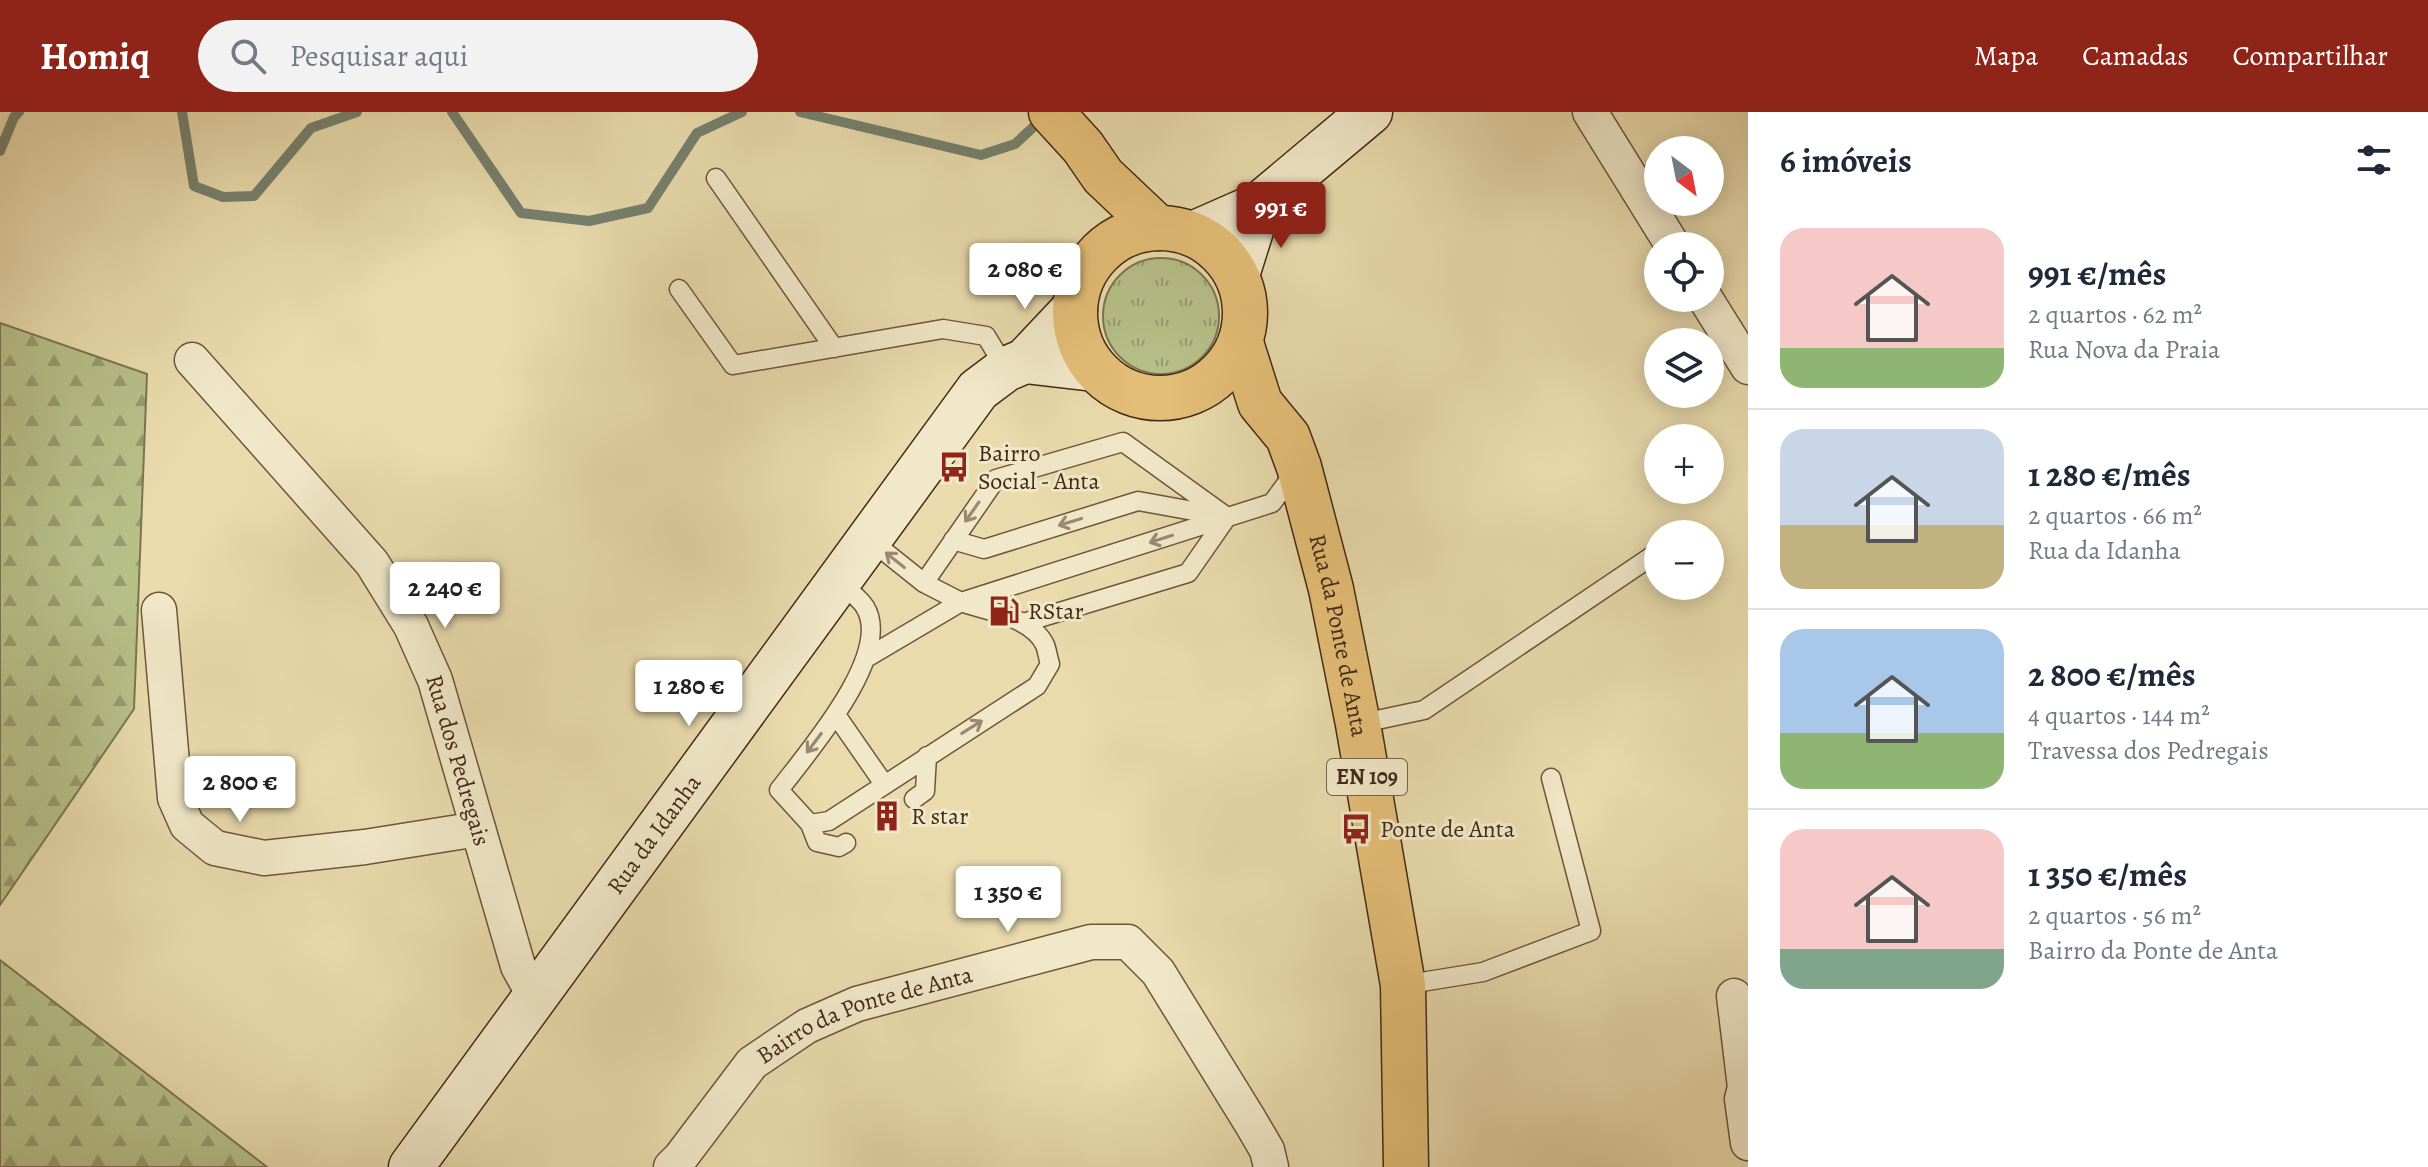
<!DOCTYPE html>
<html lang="pt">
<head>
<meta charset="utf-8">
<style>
  :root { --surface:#fff; --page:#f2f2f3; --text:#1f2937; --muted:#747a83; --line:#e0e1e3; --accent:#8f2418 }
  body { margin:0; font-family:Alegreya,serif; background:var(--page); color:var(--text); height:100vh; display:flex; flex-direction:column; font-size:30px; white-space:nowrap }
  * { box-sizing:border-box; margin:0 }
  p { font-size:26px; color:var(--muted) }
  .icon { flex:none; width:44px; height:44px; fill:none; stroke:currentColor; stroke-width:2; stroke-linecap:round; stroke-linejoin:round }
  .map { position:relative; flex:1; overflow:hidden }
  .sheet { display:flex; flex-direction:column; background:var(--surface); width:680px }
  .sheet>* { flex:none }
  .needle { width:52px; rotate:148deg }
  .controls { position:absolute; left:1644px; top:24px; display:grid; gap:16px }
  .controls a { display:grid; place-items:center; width:80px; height:80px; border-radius:50%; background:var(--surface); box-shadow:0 4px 20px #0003; font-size:40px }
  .price { position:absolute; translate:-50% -68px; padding:0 18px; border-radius:8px; background:#fff; color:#222; font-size:26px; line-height:52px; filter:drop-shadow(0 2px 4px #0008) }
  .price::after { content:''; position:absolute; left:50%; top:48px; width:24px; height:18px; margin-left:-12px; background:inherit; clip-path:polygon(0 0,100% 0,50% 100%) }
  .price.selected { background:var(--accent); color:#fff }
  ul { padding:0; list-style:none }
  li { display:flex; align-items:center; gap:24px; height:200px; padding:0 32px }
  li+li { border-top:2px solid var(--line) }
  li span { display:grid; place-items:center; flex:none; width:224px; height:160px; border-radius:24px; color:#555 }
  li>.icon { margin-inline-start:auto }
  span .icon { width:96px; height:96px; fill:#fffc; stroke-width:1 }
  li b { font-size:34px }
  h2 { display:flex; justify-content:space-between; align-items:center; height:96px; padding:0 32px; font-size:34px }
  header { display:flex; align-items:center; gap:48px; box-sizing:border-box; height:112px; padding:0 40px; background:var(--accent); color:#fff }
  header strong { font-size:38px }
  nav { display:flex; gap:44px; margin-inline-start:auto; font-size:28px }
  .search { width:560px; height:72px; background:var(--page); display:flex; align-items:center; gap:20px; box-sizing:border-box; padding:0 28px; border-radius:44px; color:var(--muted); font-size:30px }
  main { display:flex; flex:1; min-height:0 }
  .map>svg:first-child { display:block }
  .grass { fill:url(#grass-tufts); stroke:#7c7550; stroke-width:2 }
  .forest { fill:url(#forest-firs); stroke:#7c7550; stroke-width:2 }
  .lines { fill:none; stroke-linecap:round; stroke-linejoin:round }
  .stream { stroke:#75816e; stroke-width:10 }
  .lane-casing { stroke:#6c563d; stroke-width:21 }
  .street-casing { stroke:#6c563d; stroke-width:37 }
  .secondary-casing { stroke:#422a18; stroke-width:47 }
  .primary-casing { stroke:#422a18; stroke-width:47 }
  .lane { stroke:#f1e8c9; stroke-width:18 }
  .street { stroke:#f1e8c9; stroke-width:34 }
  .secondary { stroke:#f1e8c9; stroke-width:44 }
  .primary { stroke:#e4be76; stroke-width:44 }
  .oneway { stroke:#9a8970 }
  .labels { text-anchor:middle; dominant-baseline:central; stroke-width:6; stroke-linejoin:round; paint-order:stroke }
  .shield { fill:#f1e8c9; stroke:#76634d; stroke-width:2 }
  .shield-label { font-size:22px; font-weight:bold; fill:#422a18 }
  .poi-label { font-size:24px; fill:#422a18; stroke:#f1e8c9; text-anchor:start }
  .street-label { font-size:24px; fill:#422a18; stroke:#f1e8c9 }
</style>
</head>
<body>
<header>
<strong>Homiq</strong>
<div class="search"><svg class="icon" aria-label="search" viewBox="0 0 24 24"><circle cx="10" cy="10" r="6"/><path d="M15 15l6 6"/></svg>Pesquisar aqui</div>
<nav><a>Mapa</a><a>Camadas</a><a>Compartilhar</a></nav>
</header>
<main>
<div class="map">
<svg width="1748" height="1055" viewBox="0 0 1748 1055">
  <defs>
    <pattern id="grass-tufts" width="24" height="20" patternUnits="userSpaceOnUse" patternTransform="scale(2)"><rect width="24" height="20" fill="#b7c089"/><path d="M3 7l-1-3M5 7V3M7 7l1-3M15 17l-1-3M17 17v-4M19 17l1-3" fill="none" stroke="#969c6f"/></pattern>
    <pattern id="forest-firs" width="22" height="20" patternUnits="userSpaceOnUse" patternTransform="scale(2)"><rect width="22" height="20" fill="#b7c089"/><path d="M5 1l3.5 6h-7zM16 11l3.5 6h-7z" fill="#969c6f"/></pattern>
  </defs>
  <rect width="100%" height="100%" fill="#e9dbac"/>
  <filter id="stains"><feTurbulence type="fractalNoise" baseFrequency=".0025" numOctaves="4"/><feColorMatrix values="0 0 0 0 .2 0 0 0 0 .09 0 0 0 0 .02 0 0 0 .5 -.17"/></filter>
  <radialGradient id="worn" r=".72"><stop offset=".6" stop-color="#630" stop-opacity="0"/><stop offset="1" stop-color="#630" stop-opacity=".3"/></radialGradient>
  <path class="grass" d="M1103 204a58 58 0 1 1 116 0a58 58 0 1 1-116 0Z"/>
  <path class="forest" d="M0 211 147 262 134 597 0 793Z
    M0 848 267 1055H0Z"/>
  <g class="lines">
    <path class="stream" d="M182 0 194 74 223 85 254 84 311 16 357 0
      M452 0 521 101 589 109 648 96 697 21 742 0
      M800 0 981 43 1015 32 1042 7
      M0 39 14 5 19 0"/>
    <g class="lane-casing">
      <path id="lane" d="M716 66 834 236
        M679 177 733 253 943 217 986 224 1006 257
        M869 427 924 471 961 490 1272 391 1295 360
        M953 428 984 437 1138 389 1221 404
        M838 469C846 477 859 485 865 495 894 542 807 641 779 678L810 712 817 730 839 735 846 731
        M924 471 996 367 1123 330 1227 405
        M1023 511 1188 461 1227 405
        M836 603 884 672
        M1358 612 1424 598 1658 440
        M914 687 925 679 927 644
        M810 712 829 709 1037 574 1050 552C1048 546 1047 538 1045 533 1032 505 987 499 961 490L868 545
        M1403 873 1483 860 1591 819 1551 666"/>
    </g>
    <g class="street-casing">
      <g id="street">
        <path d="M1590 0 1673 134"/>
        <path d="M1705 186 1748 255"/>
        <path id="s1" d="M192 248 372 451 411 514 435 568 518 854 535 885"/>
        <path d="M159 498 175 686 187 713 215 736 264 746 365 735 478 717"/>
        <path d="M1734 884 1745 975 1742 987 1748 1031"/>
        <path id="s2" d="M671 1055 681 1045 752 951 807 914 857 892 1091 830H1128L1158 860 1250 1009 1267 1038 1271 1055"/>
      </g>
    </g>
    <g class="secondary-casing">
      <g id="secondary">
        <path d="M1193 122 1259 93 1370 0"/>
        <path d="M1237 163 1259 93"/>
        <path d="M1025 249 1094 257"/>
        <path id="s3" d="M411 1055 978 278 1006 257 1025 249 1075 196"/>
      </g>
    </g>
    <g class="primary-casing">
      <g id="primary">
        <path d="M1051 0 1083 35 1103 64 1158 116"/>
        <circle cx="1160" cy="201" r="85"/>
        <path id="s4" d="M1241 231 1260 291 1288 325 1299 355 1331 477 1358 612 1403 873 1406 1055"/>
      </g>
    </g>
    <use href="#lane" class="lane"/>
    <use href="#street" class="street"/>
    <use href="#secondary" class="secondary"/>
    <use href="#primary" class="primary"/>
  </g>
  <defs><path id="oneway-shaft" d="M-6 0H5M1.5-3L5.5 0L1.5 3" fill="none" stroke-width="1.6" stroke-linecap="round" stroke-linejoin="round" transform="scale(2)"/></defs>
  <g class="oneway">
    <use href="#oneway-shaft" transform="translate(972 400) rotate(125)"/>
    <use href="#oneway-shaft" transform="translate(1070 410) rotate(163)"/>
    <use href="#oneway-shaft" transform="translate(1161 427) rotate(162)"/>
    <use href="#oneway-shaft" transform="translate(895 448) rotate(-141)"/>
    <use href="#oneway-shaft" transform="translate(972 615) rotate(-32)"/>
    <use href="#oneway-shaft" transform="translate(814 631) rotate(127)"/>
  </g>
  <defs>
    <g id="bus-bare" transform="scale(2.4)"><path d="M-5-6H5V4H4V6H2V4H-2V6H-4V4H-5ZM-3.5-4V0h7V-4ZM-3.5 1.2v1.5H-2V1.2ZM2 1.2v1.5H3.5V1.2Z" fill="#8f2418" stroke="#f1e8c9" stroke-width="2.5" paint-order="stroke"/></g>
    <g id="fuel-bare" transform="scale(2.4)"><path d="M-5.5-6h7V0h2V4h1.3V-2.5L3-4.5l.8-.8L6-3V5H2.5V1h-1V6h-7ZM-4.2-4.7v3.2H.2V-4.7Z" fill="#8f2418" stroke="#f1e8c9" stroke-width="2.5" paint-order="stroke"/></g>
    <g id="building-bare" transform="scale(2.4)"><path d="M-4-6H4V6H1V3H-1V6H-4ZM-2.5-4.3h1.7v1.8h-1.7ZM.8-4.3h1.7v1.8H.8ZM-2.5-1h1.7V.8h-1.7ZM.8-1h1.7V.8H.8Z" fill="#8f2418" stroke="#f1e8c9" stroke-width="2.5" paint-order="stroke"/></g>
  </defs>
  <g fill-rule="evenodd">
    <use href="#bus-bare" x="954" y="355"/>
    <use href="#fuel-bare" x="1004" y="499"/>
    <use href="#building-bare" x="887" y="704"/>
    <use href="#bus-bare" x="1356" y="717"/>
  </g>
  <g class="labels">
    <rect class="shield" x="1327" y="647" width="80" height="36" rx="6"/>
    <g class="shield-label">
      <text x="1367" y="665">EN 109</text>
    </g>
    <g class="poi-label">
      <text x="978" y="341">Bairro<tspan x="978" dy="28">Social - Anta</tspan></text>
      <text x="1028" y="499">RStar</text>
      <text x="911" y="704">R star</text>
      <text x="1380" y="717">Ponte de Anta</text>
    </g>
    <g class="street-label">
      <text stroke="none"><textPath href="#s4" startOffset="312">Rua da Ponte de Anta</textPath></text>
      <text stroke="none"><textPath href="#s1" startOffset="488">Rua dos Pedregais</textPath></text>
      <text stroke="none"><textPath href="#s3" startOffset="412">Rua da Idanha</textPath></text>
      <text stroke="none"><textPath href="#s2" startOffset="256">Bairro da Ponte de Anta</textPath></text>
    </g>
  </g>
  <rect width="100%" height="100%" filter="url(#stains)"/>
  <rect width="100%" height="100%" fill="url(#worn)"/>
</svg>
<div class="controls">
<a><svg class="needle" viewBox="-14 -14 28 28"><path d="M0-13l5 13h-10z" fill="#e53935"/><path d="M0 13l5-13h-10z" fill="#747a83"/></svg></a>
<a><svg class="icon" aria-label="locate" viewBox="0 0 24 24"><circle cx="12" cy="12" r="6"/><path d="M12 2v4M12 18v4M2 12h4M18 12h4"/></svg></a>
<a><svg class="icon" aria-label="layers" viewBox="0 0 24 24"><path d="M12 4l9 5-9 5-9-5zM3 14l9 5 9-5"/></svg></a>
<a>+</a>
<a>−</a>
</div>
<b class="price selected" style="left:1281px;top:138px">991 €</b>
<b class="price" style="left:1025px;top:199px">2 080 €</b>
<b class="price" style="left:445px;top:518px">2 240 €</b>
<b class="price" style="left:689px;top:616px">1 280 €</b>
<b class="price" style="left:240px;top:712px">2 800 €</b>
<b class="price" style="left:1008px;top:822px">1 350 €</b>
</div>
<section class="sheet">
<h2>6 imóveis<svg class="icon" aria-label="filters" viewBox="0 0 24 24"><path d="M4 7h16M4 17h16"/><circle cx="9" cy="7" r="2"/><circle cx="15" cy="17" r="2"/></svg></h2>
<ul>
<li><span style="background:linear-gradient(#f6c9c9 75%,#8fb573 0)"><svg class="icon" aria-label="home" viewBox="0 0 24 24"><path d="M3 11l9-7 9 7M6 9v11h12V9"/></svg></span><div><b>991 €/mês</b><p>2 quartos · 62 m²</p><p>Rua Nova da Praia</p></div></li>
<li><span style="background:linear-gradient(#c9d6e8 60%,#c2b280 0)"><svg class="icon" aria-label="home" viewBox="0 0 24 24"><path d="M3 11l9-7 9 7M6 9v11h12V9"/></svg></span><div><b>1 280 €/mês</b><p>2 quartos · 66 m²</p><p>Rua da Idanha</p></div></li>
<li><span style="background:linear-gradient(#a9c7e8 65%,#8fb573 0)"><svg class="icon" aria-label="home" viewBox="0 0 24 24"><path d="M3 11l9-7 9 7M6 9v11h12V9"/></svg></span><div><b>2 800 €/mês</b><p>4 quartos · 144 m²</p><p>Travessa dos Pedregais</p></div></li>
<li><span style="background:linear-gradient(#f6c9c9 75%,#7fa58c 0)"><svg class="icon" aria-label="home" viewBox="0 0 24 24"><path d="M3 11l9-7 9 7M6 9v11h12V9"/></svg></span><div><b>1 350 €/mês</b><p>2 quartos · 56 m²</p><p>Bairro da Ponte de Anta</p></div></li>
</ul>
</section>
</main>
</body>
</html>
